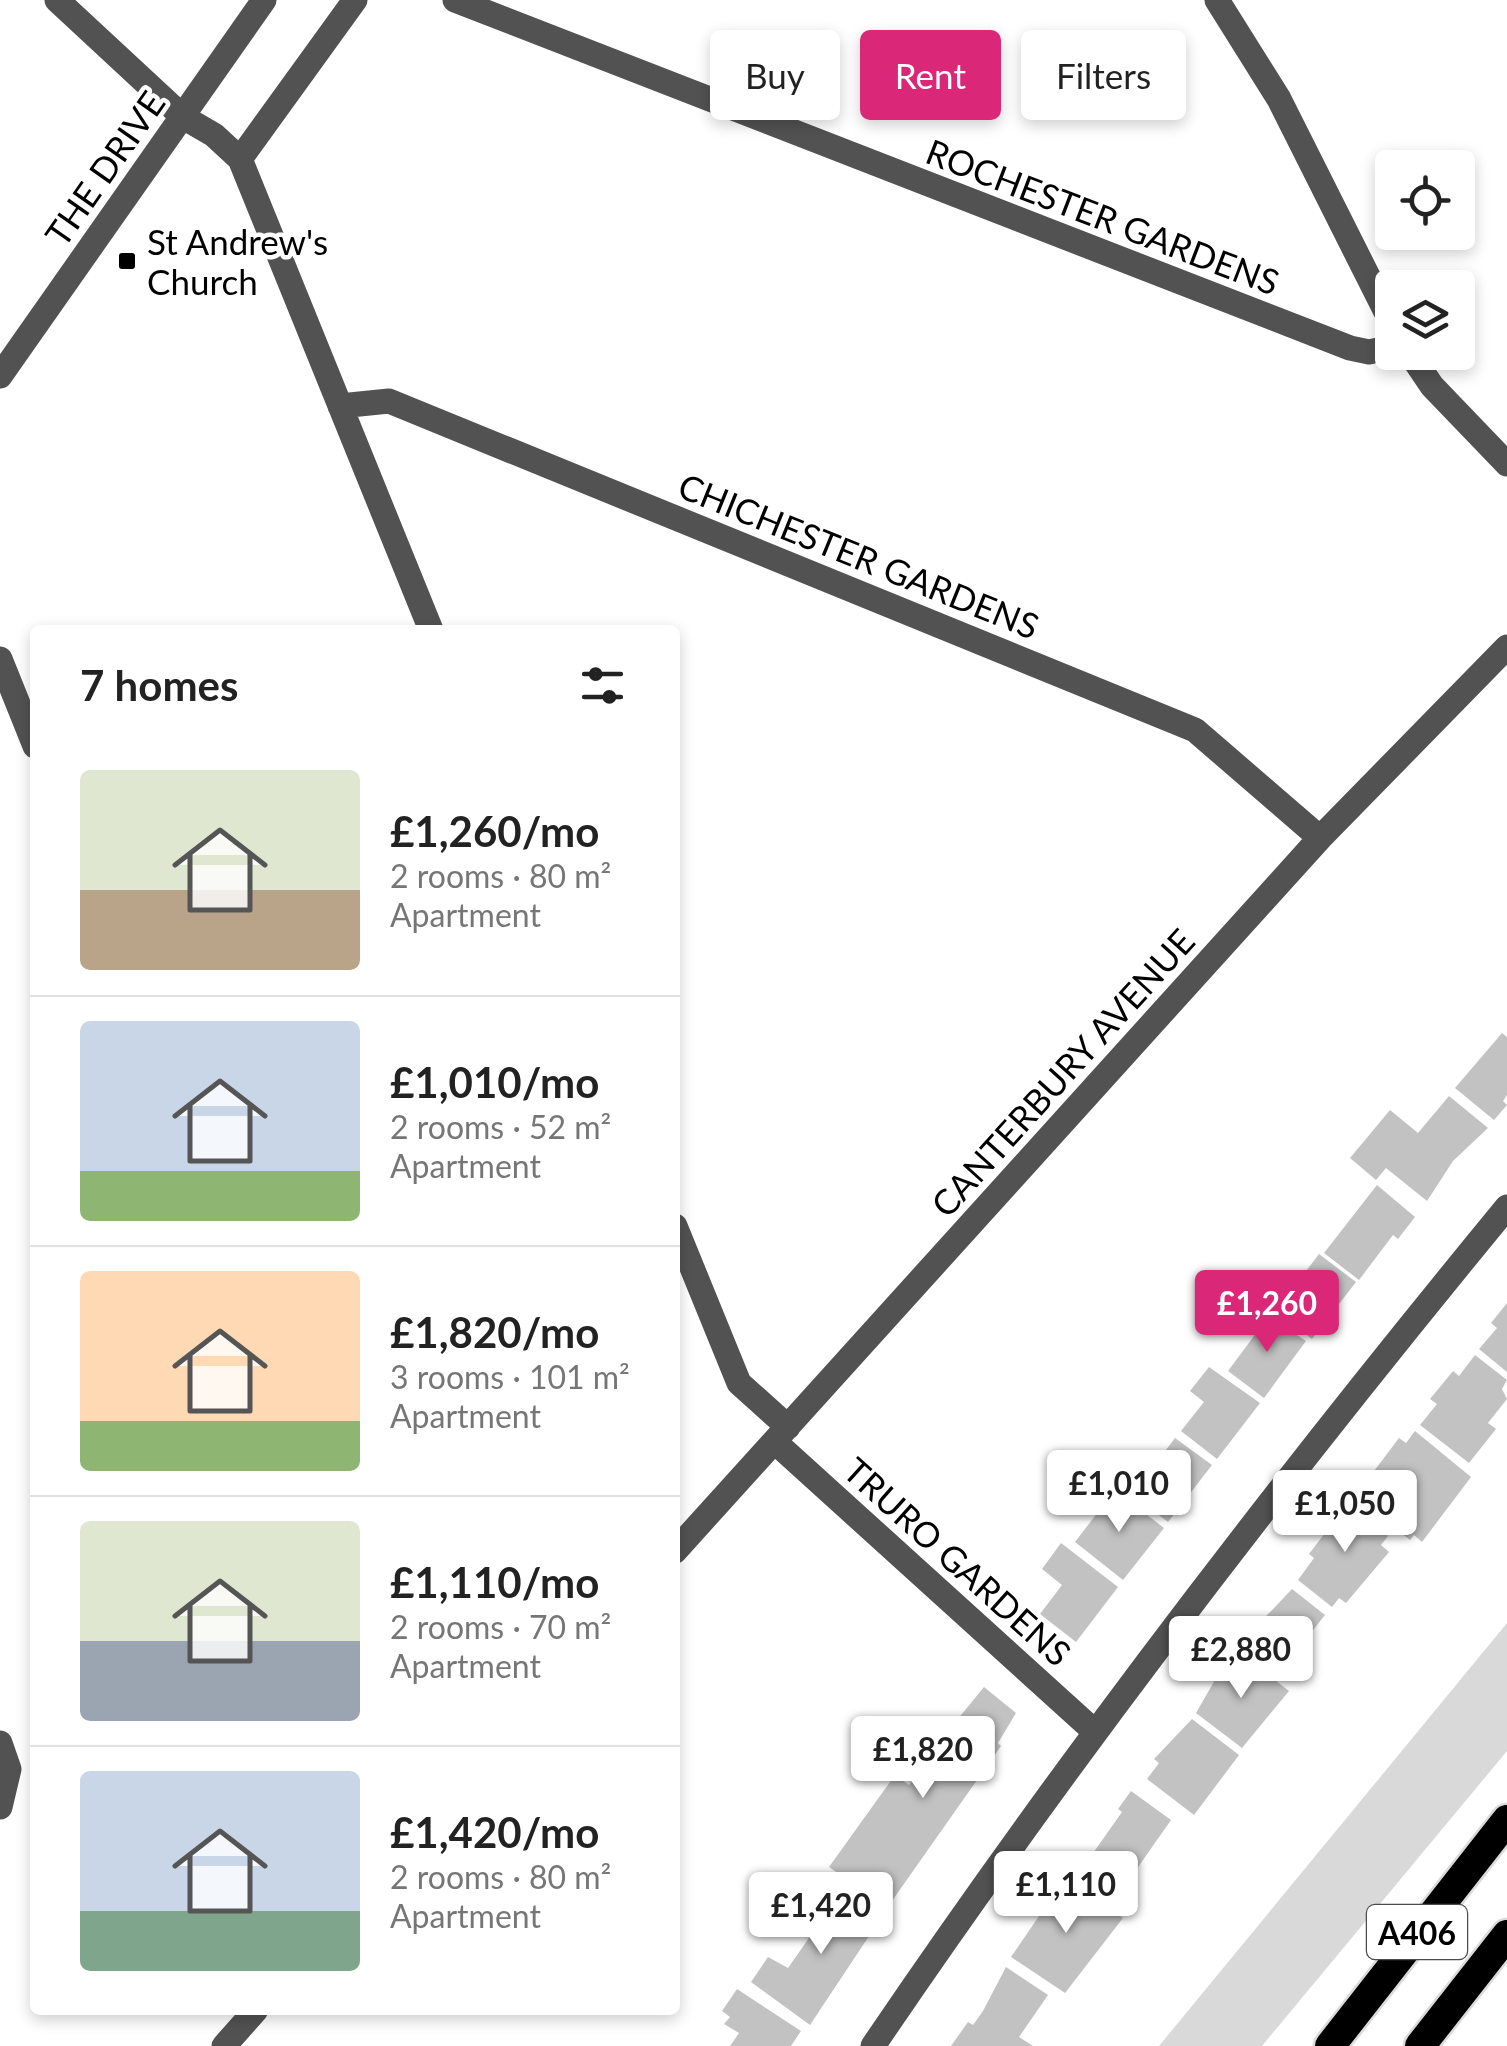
<!DOCTYPE html>
<html lang="en">
<head>
<meta charset="utf-8">
<style>
  :root { --surface:#fff; --page:#f2f2f2; --text:#222; --muted:#767676; --line:#e0e0e0; --accent:#db2777 }
  body { margin:0; font-family:Lato,sans-serif; background:var(--page); color:var(--text); height:100vh; display:flex; flex-direction:column; font-size:38px; white-space:nowrap }
  * { box-sizing:border-box; margin:0 }
  p { font-size:32px; color:var(--muted) }
  .icon { flex:none; width:55px; height:55px; fill:none; stroke:currentColor; stroke-width:2; stroke-linecap:round; stroke-linejoin:round }
  .map { position:relative; flex:1; overflow:hidden }
  .side { position:absolute; left:30px; top:625px; width:650px; height:1390px; display:flex; flex-direction:column; background:var(--surface); border-radius:10px; box-shadow:0 5px 15px #0003 }
  .side>* { flex:none }
  .top-card { position:absolute; left:710px; top:30px; width:645px; height:90px; display:flex; gap:20px }
  .tools { position:absolute; left:1375px; top:150px; display:grid; gap:20px }
  .tools a { display:grid; place-items:center; width:100px; height:100px; border-radius:10px; background:var(--surface); box-shadow:0 5px 15px #0003; font-size:50px }
  .price { position:absolute; translate:-50% -85px; padding:0 22px; border-radius:10px; background:#fff; color:#222; font-size:32px; line-height:65px; filter:drop-shadow(0 2px 5px #0008) }
  .price::after { content:''; position:absolute; left:50%; top:60px; width:30px; height:22px; margin-left:-15px; background:inherit; clip-path:polygon(0 0,100% 0,50% 100%) }
  .price.current { background:var(--accent); color:#fff }
  ul { padding:0; list-style:none }
  li { display:flex; align-items:center; gap:30px; height:250px; padding:0 50px }
  li+li { border-top:2px solid var(--line) }
  li span { display:grid; place-items:center; flex:none; width:280px; height:200px; border-radius:10px; color:#555 }
  li>.icon { margin-inline-start:auto }
  span .icon { width:120px; height:120px; fill:#fffc; stroke-width:1 }
  li b { font-size:42px }
  h2 { display:flex; justify-content:space-between; align-items:center; height:120px; padding:0 50px; font-size:42px }
  .tag { padding:0 35px; border-radius:10px; background:var(--surface); box-shadow:0 5px 15px #0003; font-size:35px; line-height:90px }
  .tag.current { background:var(--accent); color:#fff }
  .map>svg:first-child { display:block }
  .green { fill:#d9d9d9 }
  .building { fill:#c2c2c2 }
  .lines { fill:none; stroke-linecap:round; stroke-linejoin:round }
  .highway-casing { stroke:#dbdbdb; stroke-width:35 }
  .minor { stroke:#525252; stroke-width:25 }
  .highway { stroke:#000; stroke-width:30 }
  .poi-dot { fill:#000; stroke:#fff; stroke-width:4 }
  .labels { text-anchor:middle; dominant-baseline:central; stroke-width:9; stroke-linejoin:round; paint-order:stroke }
  .shield { fill:#fff; stroke:#4c4c4c; stroke-width:2.5 }
  .shield-label { font-size:32px; font-weight:bold; fill:#000 }
  .street-label { font-size:35px; fill:#000; stroke:#fff }
  .poi-label { font-size:35px; fill:#000; stroke:#fff; text-anchor:start }
</style>
</head>
<body>
<div class="map">
<svg width="1507" height="2046" viewBox="0 0 1507 2046">
  <rect width="100%" height="100%" fill="#fff"/>
  <path class="green" d="M1507 1623V1751L1262 2046H1159Z"/>
  <path class="building" d="M1502 1033 1507 1037V1095L1503 1101 1507 1105 1494 1120 1455 1088Z
    M1449 1096 1488 1128 1453 1161 1427 1201 1386 1168 1376 1180 1350 1158 1390 1110 1418 1133Z
    M1377 1185 1415 1217 1398 1239 1393 1235 1359 1280 1324 1253Z
    M1319 1254 1356 1282 1312 1339 1276 1311Z
    M1507 1303V1372L1479 1349 1497 1328 1491 1323Z
    M1262 1311 1306 1341 1264 1398 1228 1371 1260 1328 1253 1322Z
    M1475 1355 1507 1380 1502 1389 1507 1399 1488 1423 1496 1429 1469 1463 1420 1425 1437 1404 1430 1399 1453 1371 1459 1376Z
    M1209 1367 1260 1403 1217 1459 1181 1431 1204 1402 1190 1391Z
    M1415 1431 1471 1477 1422 1542 1414 1535 1410 1540 1360 1501 1377 1479 1371 1475 1399 1438 1406 1443Z
    M1175 1438 1212 1465 1168 1522 1132 1495Z
    M1115 1490 1164 1528 1123 1580 1075 1542Z
    M1351 1499 1378 1519 1374 1525 1388 1536 1381 1545 1389 1552 1346 1603 1339 1598 1332 1607 1298 1580 1314 1558 1309 1554Z
    M1061 1543 1118 1587 1076 1642 1040 1614 1062 1585 1042 1569Z
    M1292 1589 1325 1615 1302 1644 1309 1649 1294 1668 1290 1665 1279 1674 1245 1648 1257 1632 1254 1629Z
    M1241 1654 1289 1691 1242 1748 1196 1713 1215 1680Z
    M984 1687 1016 1713 998 1743 1001 1746 887 1908 829 1867 895 1775 909 1785 932 1760 935 1754 919 1742 934 1721 948 1731Z
    M1192 1719 1239 1755 1194 1815 1147 1779 1159 1763 1154 1759Z
    M1131 1791 1171 1820 1115 1900 1074 1871 1087 1853 1091 1856 1122 1812 1118 1809Z
    M1065 1878 1123 1918 1065 1993 1011 1957Z
    M846 1885 885 1912 810 2025 751 1982 768 1957 788 1968Z
    M1006 1967 1048 1995 1019 2037 1033 2046H951L968 2022 973 2025 983 2011Z
    M737 1989 801 2031 791 2046H730L739 2033 724 2024 730 2017 722 2011Z"/>
  <g class="lines">
    <g class="highway-casing">
      <path id="highway" d="M1330 2046 1507 1820
        M1420 2046 1507 1935"/>
    </g>
    <path class="minor" d="M57 0 183 117 214 135 240 159 431 630
      M455 0 1350 348 1369 352 1392 347
      M1217 0 1279 99 1392 324
      M240 159 355 0
      M1409 352 1432 386 1507 464
      M0 376 264 0
      M340 406 389 401 1195 730 1320 838
      M0 659 35 746
      M675 1226 739 1383 788 1427
      M775 1442 1094 1731
      M675 1551 1320 838 1507 647
      M0 1743 9 1769 0 1807
      M224 2046 256 2010
      M873 2046C1070 1755 1284 1478 1507 1207"/>
    <use href="#highway" class="highway"/>
  </g>
  <rect class="poi-dot" x="117" y="251" width="20" height="20" rx="5"/>
  <g class="labels">
    <rect class="shield" x="1367" y="1905" width="100" height="54" rx="8"/>
    <g class="shield-label">
      <text x="1417" y="1932">A406</text>
    </g>
    <g class="street-label">
      <text transform="translate(104 168) rotate(-55)">THE DRIVE</text>
      <text transform="translate(1103 216) rotate(21)">ROCHESTER GARDENS</text>
      <text transform="translate(859 555) rotate(22)">CHICHESTER GARDENS</text>
      <text transform="translate(1062 1072) rotate(-48)">CANTERBURY AVENUE</text>
      <text transform="translate(958 1561) rotate(42)">TRURO GARDENS</text>
    </g>
    <g class="poi-label">
      <text x="147" y="241">St Andrew's<tspan x="147" dy="40">Church</tspan></text>
    </g>
  </g>
</svg>
<div class="tools">
<a><svg class="icon" aria-label="locate" viewBox="0 0 24 24"><circle cx="12" cy="12" r="6"/><path d="M12 2v4M12 18v4M2 12h4M18 12h4"/></svg></a>
<a><svg class="icon" aria-label="layers" viewBox="0 0 24 24"><path d="M12 4l9 5-9 5-9-5zM3 14l9 5 9-5"/></svg></a>
</div>
<b class="price current" style="left:1267px;top:1355px">£1,260</b>
<b class="price" style="left:1119px;top:1535px">£1,010</b>
<b class="price" style="left:1345px;top:1555px">£1,050</b>
<b class="price" style="left:1241px;top:1701px">£2,880</b>
<b class="price" style="left:923px;top:1801px">£1,820</b>
<b class="price" style="left:1066px;top:1936px">£1,110</b>
<b class="price" style="left:821px;top:1957px">£1,420</b>
<div class="top-card">
<a class="tag">Buy</a>
<a class="tag current">Rent</a>
<a class="tag">Filters</a>
</div>
<section class="side">
<h2>7 homes<svg class="icon" aria-label="filters" viewBox="0 0 24 24"><path d="M4 7h16M4 17h16"/><circle cx="9" cy="7" r="2"/><circle cx="15" cy="17" r="2"/></svg></h2>
<ul>
<li><span style="background:linear-gradient(#dfe7d0 60%,#b9a48a 0)"><svg class="icon" aria-label="home" viewBox="0 0 24 24"><path d="M3 11l9-7 9 7M6 9v11h12V9"/></svg></span><div><b>£1,260/mo</b><p>2 rooms · 80 m²</p><p>Apartment</p></div></li>
<li><span style="background:linear-gradient(#c9d6e8 75%,#8fb573 0)"><svg class="icon" aria-label="home" viewBox="0 0 24 24"><path d="M3 11l9-7 9 7M6 9v11h12V9"/></svg></span><div><b>£1,010/mo</b><p>2 rooms · 52 m²</p><p>Apartment</p></div></li>
<li><span style="background:linear-gradient(#ffd9b3 75%,#8fb573 0)"><svg class="icon" aria-label="home" viewBox="0 0 24 24"><path d="M3 11l9-7 9 7M6 9v11h12V9"/></svg></span><div><b>£1,820/mo</b><p>3 rooms · 101 m²</p><p>Apartment</p></div></li>
<li><span style="background:linear-gradient(#dfe7d0 60%,#9aa5b1 0)"><svg class="icon" aria-label="home" viewBox="0 0 24 24"><path d="M3 11l9-7 9 7M6 9v11h12V9"/></svg></span><div><b>£1,110/mo</b><p>2 rooms · 70 m²</p><p>Apartment</p></div></li>
<li><span style="background:linear-gradient(#c9d6e8 70%,#7fa58c 0)"><svg class="icon" aria-label="home" viewBox="0 0 24 24"><path d="M3 11l9-7 9 7M6 9v11h12V9"/></svg></span><div><b>£1,420/mo</b><p>2 rooms · 80 m²</p><p>Apartment</p></div></li>
</ul>
</section>
</div>
</body>
</html>
